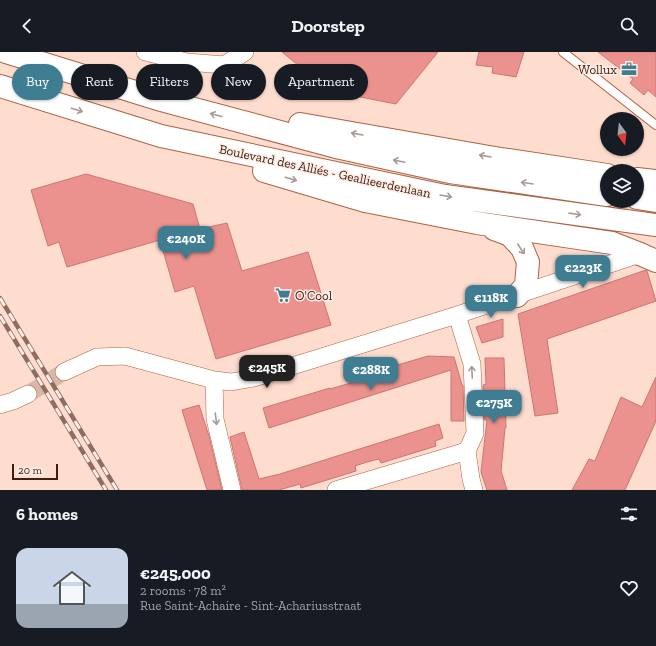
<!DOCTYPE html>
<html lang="en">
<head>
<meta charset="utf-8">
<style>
  :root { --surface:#171b24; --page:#20242c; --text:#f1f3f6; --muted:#9ea1a6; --line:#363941; --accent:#3f7d92 }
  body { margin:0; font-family:"Zilla Slab",serif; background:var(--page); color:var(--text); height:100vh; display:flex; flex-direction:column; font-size:15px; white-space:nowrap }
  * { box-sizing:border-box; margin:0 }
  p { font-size:13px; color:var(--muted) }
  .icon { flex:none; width:22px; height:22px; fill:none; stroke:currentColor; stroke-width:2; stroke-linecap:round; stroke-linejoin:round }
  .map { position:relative; height:438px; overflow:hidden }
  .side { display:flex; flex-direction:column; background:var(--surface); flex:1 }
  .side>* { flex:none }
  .guide { position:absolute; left:12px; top:12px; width:400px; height:36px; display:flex; gap:8px }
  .needle { width:26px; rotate:165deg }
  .fabs { position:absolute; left:600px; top:60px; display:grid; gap:8px }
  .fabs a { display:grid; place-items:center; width:44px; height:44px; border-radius:50%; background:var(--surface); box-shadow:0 1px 3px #0004; font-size:20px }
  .scale { position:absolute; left:12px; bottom:10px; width:46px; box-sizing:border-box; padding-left:4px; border:2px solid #3f1f12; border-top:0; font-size:11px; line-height:14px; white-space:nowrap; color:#3f1f12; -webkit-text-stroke:3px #ffede6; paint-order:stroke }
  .price { position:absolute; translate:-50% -34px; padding:0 9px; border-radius:8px; background:var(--accent); color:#fff; font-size:13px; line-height:26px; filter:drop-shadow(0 1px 2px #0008) }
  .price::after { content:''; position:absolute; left:50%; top:24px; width:12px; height:9px; margin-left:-6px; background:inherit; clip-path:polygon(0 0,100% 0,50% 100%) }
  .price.selected { background:#222; color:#fff }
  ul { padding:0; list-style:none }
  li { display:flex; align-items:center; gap:12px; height:100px; padding:0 16px }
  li+li { border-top:1px solid var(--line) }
  li span { display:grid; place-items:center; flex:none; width:112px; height:80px; border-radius:12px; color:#555 }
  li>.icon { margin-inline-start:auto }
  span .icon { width:48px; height:48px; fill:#fffc; stroke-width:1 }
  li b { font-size:17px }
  h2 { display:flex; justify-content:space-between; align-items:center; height:48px; padding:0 16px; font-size:17px }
  .pill { padding:0 14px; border-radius:18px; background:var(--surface); box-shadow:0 1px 3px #0004; font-size:14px; line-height:36px }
  .pill.selected { background:var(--accent); color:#fff }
  header { display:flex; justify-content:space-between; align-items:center; height:52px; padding:0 16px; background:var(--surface); font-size:18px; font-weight:800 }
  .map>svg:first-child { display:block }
  .building { fill:#eb928e; stroke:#cb7572 }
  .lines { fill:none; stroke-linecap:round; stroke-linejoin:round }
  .street-tunnel { stroke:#d8b6a8; stroke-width:17; stroke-dasharray:17 8; stroke-linecap:butt }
  .lane-casing { stroke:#ad6242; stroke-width:10 }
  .street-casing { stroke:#ad6242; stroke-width:18 }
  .secondary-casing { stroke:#ad6242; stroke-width:24 }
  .highway-casing { stroke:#ad6242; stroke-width:24 }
  .lane { stroke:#fff; stroke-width:8 }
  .street { stroke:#fff; stroke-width:17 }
  .secondary { stroke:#fff; stroke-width:22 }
  .highway { stroke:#fff; stroke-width:22 }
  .rail-casing { stroke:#8e6d60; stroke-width:4.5 }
  .rail { stroke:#ffede6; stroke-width:3; stroke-dasharray:9; stroke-linecap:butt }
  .oneway { stroke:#a99a94 }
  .labels { text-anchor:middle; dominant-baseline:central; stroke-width:3; stroke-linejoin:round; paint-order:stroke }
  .poi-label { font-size:13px; fill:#3f1f12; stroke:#ffede6; text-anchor:end }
  .street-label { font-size:13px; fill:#3f1f12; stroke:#ffede6 }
</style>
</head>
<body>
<header><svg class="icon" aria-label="back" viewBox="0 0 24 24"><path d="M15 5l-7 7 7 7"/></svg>Doorstep<svg class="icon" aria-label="search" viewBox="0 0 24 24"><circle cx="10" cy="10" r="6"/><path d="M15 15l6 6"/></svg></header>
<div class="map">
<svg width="656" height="438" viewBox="0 0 656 438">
  <rect width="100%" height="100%" fill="#fedcce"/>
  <path class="building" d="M282 0H438L396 52 330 39Z
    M479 0H524L516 25 492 21 493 15 476 13Z
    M598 0H656V45L648 38 644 43 630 31 633 27Z
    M86 122 193 152 200 177 227 171 242 219 308 200 331 273 216 307 194 234 175 240 160 188 67 215 59 190 48 194 31 138Z
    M646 218 647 219 656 249 547 287 558 361 535 364 518 262Z
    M503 267V285L482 291 476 275Z
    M428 304 454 305 462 333H463L464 369H451V318L269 376 263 356 330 336V337L385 321 384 317Z
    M485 306H504L506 376H505L501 419 507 438H487L481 420 487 368H484L483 333 486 332Z
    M656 325V369L625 438H572L589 407 595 409 621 345 642 355Z
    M199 353 209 384 222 438H207L182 358Z
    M439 372 443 386 435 389 436 394 381 411 379 407 367 410 355 414 356 419 301 436 300 432 279 438H242L230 385 244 380 259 427 280 422Z"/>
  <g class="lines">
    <path class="street-tunnel" d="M28 342 64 320"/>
    <g class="lane-casing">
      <path id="lane" d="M563 0 656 73"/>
    </g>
    <g class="street-casing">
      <path id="street" d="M145 0 187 10 224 13 245 0
        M457 263 472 312 475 381 467 399 471 427 474 438
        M64 320 97 305 125 304 214 328 231 330 254 326 457 263 640 202
        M214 328 215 367 232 438
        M0 353 13 349 28 342
        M336 438 467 399"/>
    </g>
    <g class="secondary-casing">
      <path id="secondary" d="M640 202 656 209"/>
    </g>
    <g class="highway-casing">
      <path id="highway" d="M6 0 161 48 336 95 450 120 607 143
        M0 34 161 84 445 144 656 173
        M300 72 495 106 607 123
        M264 119 365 149 477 171 612 191 640 202
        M637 127 656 129
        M637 146 656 149
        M494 177 510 183 522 196 528 210 526 233 517 244"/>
    </g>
    <use href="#lane" class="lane"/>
    <use href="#street" class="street"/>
    <use href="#secondary" class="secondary"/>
    <use href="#highway" class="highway"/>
    <g class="rail-casing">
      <path id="rail" d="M0 246 117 438
        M0 264 106 438"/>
    </g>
    <use href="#rail" class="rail"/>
  </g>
  <defs><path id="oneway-shaft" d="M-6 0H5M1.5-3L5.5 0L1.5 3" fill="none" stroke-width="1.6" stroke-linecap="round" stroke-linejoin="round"/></defs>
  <g class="oneway">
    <use href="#oneway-shaft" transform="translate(77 58) rotate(17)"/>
    <use href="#oneway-shaft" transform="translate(216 63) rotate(-165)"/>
    <use href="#oneway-shaft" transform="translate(357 82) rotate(-170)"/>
    <use href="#oneway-shaft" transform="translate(485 104) rotate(-170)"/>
    <use href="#oneway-shaft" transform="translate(399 109) rotate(-168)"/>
    <use href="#oneway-shaft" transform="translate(291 127) rotate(16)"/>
    <use href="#oneway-shaft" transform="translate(527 131) rotate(-171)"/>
    <use href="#oneway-shaft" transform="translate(446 144) rotate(10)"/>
    <use href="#oneway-shaft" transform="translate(575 162) rotate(8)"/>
    <use href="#oneway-shaft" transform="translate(521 197) rotate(57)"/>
    <use href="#oneway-shaft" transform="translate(472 320) rotate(-93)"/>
    <use href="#oneway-shaft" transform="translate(216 367) rotate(83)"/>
  </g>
  <defs>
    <g id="office-bare" transform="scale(1.2)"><path d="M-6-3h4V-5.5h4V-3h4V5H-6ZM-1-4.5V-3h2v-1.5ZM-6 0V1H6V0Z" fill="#3f7d92" stroke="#ffede6" stroke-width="2.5" paint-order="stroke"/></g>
    <g id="supermarket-bare" transform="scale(1.2)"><path d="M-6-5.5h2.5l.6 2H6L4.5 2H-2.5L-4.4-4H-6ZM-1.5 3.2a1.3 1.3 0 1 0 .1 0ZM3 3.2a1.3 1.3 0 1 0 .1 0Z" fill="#3f7d92" stroke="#ffede6" stroke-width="2.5" paint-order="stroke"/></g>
  </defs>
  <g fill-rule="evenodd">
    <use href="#office-bare" x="629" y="17"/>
    <use href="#supermarket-bare" x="283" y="243"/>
  </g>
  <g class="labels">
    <g class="poi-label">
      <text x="617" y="17">Wollux</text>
      <text x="295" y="243" text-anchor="start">O'Cool</text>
    </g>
    <g class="street-label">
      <text transform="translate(325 119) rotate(12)">Boulevard des Alliés - Geallieerdenlaan</text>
    </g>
  </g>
</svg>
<div class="fabs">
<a><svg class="needle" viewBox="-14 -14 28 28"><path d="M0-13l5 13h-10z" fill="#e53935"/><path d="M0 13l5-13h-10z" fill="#9ea1a6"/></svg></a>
<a><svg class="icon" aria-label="layers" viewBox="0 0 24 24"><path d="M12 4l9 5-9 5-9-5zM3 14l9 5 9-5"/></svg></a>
</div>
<div class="scale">20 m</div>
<b class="price" style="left:186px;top:208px">€240K</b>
<b class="price" style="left:583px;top:237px">€223K</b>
<b class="price" style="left:491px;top:267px">€118K</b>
<b class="price selected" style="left:267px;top:337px">€245K</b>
<b class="price" style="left:371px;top:339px">€288K</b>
<b class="price" style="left:494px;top:372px">€275K</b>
<div class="guide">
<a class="pill selected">Buy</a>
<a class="pill">Rent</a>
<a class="pill">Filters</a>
<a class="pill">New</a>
<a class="pill">Apartment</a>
</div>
</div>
<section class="side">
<h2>6 homes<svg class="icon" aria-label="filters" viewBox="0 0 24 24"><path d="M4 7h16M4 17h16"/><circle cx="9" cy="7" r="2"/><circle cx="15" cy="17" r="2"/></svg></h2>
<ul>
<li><span style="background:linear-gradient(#c9d6e8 70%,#9aa5b1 0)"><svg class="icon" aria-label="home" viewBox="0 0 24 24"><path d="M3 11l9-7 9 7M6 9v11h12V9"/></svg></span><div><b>€245,000</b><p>2 rooms · 78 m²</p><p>Rue Saint-Achaire - Sint-Achariusstraat</p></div><svg class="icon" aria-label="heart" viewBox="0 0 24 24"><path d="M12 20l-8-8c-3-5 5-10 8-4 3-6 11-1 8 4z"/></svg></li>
</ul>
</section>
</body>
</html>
